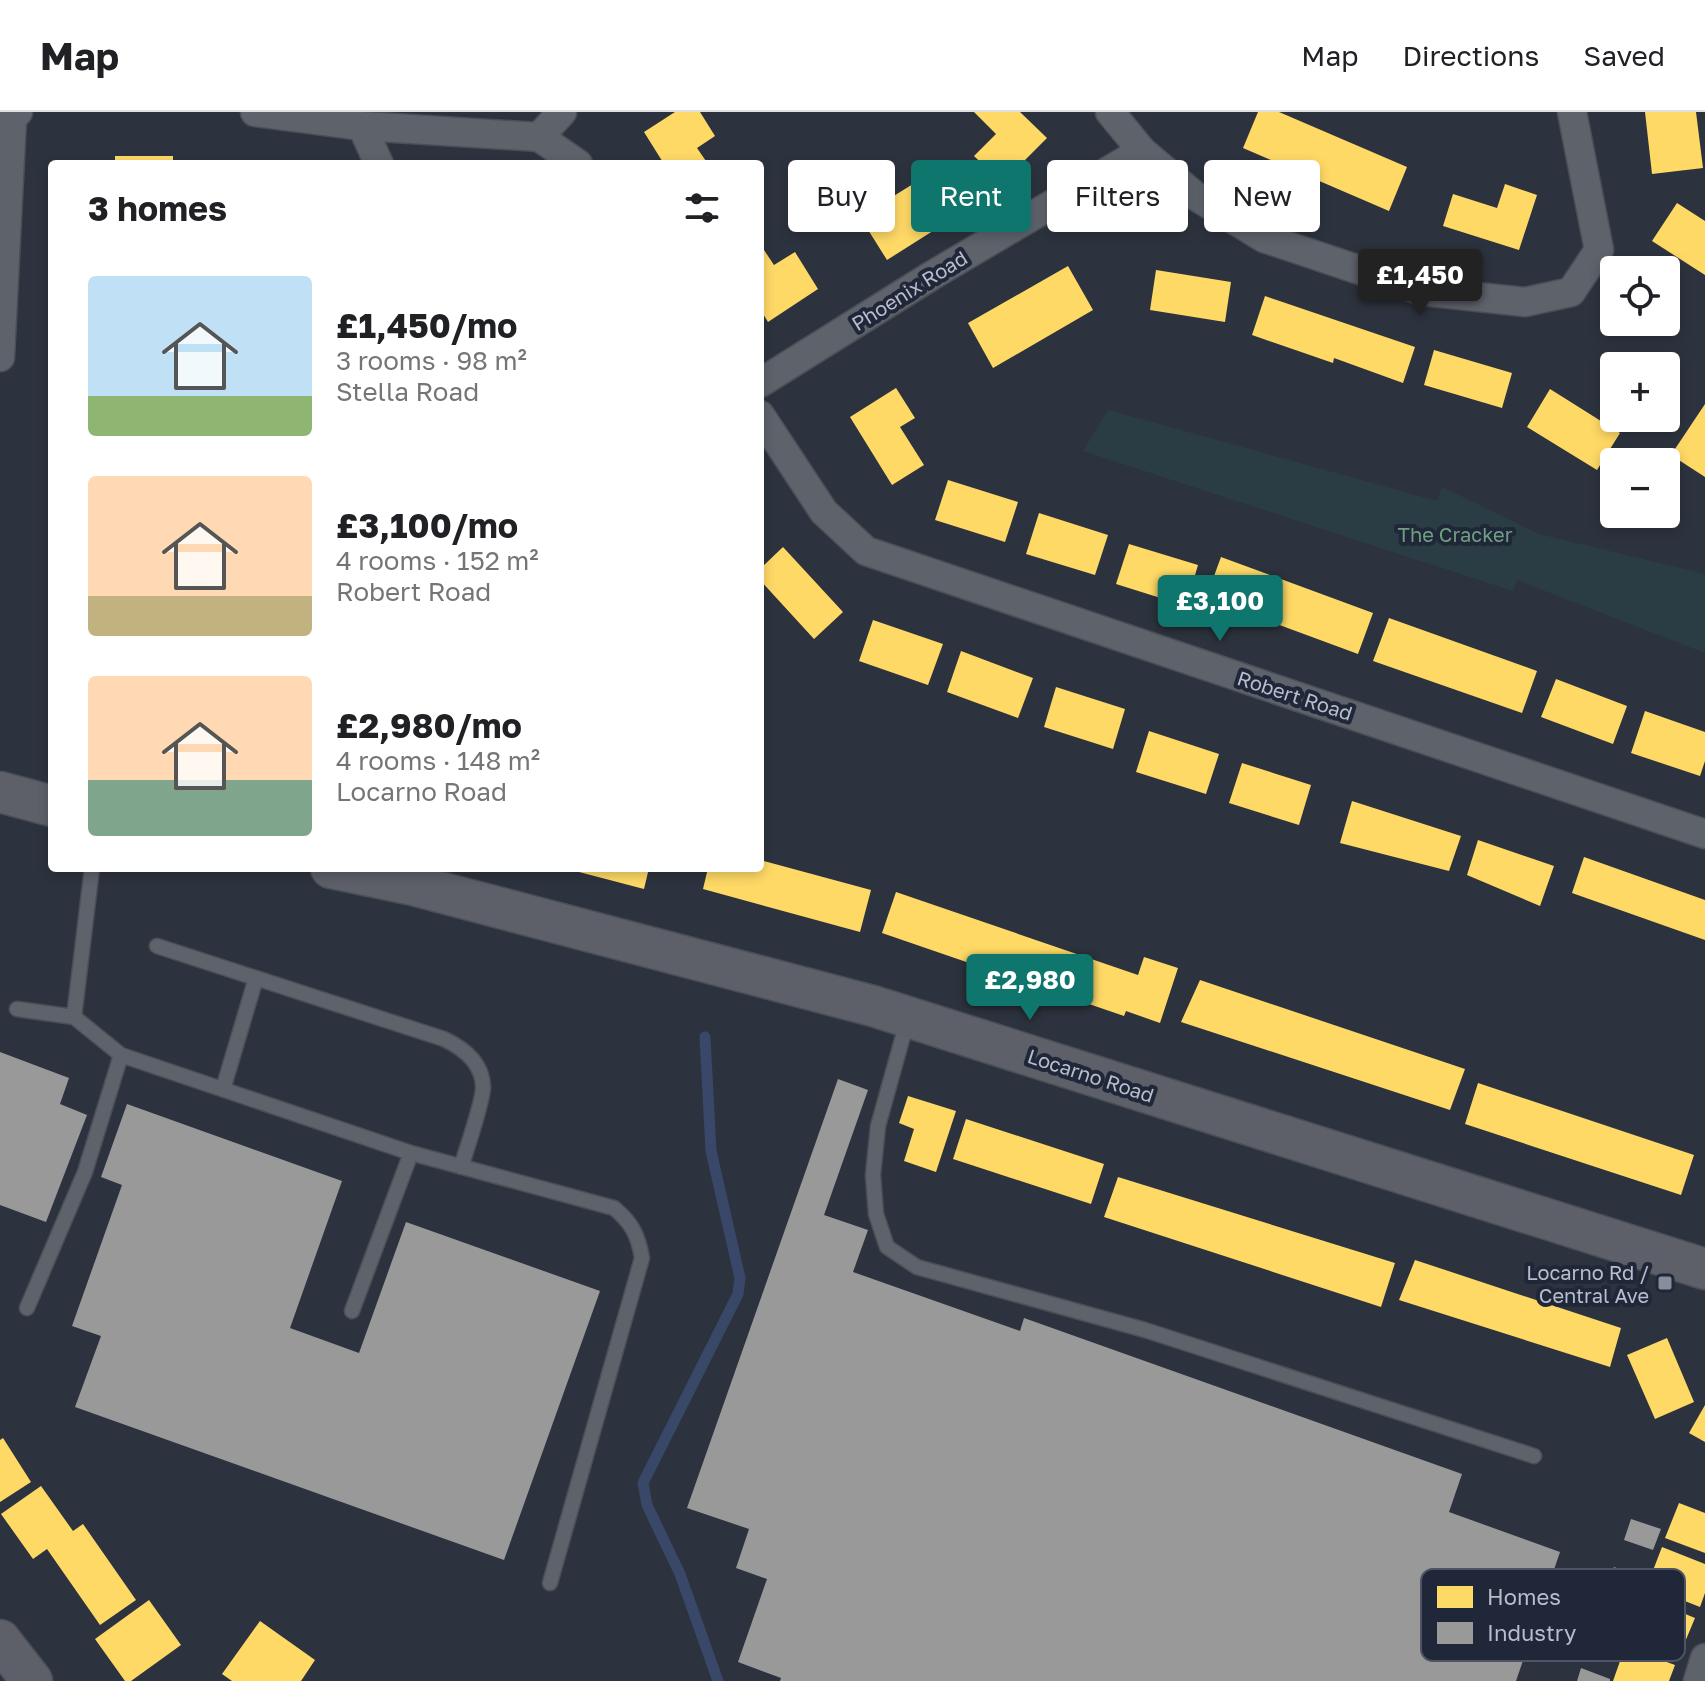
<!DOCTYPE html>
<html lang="en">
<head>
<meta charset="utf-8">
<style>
  :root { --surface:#fff; --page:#f6f6f6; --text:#202124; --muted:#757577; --line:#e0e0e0; --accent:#0f766e }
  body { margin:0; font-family:"Golos Text",sans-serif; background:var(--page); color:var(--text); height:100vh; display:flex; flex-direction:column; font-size:30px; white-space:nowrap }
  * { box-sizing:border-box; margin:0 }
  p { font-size:26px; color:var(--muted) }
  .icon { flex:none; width:44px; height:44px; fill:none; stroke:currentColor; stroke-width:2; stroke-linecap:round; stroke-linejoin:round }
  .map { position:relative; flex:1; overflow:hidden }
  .panel { position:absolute; left:48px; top:48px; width:716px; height:712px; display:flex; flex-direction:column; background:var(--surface); border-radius:8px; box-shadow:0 4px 12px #0003 }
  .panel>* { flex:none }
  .top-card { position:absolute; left:788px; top:48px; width:760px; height:72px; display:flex; gap:16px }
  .controls { position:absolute; left:1600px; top:144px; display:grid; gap:16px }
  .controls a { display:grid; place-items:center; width:80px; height:80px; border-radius:8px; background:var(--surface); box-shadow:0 4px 12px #0003; font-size:40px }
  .price { position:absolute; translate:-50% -68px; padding:0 18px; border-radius:8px; background:var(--accent); color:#fff; font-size:26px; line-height:52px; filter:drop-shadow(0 2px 4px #0008) }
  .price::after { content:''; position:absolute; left:50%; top:48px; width:24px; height:18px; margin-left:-12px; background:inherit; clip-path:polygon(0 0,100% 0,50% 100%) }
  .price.on { background:#222; color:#fff }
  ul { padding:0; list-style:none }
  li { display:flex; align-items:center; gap:24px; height:200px; padding:0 40px }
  li span { display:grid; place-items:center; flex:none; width:224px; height:160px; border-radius:8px; color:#555 }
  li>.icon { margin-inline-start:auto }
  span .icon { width:96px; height:96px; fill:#fffc; stroke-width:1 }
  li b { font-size:34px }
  h2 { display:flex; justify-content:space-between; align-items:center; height:96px; padding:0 40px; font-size:34px }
  .pill { padding:0 28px; border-radius:8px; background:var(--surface); box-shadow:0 4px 12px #0003; font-size:28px; line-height:72px }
  .pill.on { background:var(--accent); color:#fff }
  header { display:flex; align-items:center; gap:48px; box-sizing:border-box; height:112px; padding:0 40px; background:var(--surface); border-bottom:2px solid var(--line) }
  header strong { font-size:38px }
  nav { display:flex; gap:44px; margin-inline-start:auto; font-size:28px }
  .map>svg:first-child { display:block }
  .green { fill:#2a3d44 }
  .homes { fill:#ffd966 }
  .industry { fill:#999 }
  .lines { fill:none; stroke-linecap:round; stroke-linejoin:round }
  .stream { stroke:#394768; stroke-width:11 }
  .lane-casing { stroke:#4a4e56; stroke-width:17 }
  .street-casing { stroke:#4a4e56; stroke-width:31 }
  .secondary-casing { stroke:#4a4e56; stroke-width:43 }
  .lane { stroke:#5e626b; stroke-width:14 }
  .street { stroke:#5e626b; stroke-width:28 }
  .secondary { stroke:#5d6069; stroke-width:40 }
  .poi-dot { fill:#888d9b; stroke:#202739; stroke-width:3 }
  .labels { text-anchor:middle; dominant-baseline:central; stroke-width:8; stroke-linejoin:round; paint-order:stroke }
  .street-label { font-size:20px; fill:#b9becd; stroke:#202739 }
  .park-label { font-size:20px; fill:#6f9f80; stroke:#202739 }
  .poi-label { font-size:20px; fill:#b9becd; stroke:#202739; text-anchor:end }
  .key { fill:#202739; stroke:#4e5465; stroke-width:2 }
  .key-label { font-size:22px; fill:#b9becd }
</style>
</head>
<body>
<header>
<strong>Map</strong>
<nav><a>Map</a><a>Directions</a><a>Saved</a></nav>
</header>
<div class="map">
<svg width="1705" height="1569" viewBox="0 0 1705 1569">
  <rect width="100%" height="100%" fill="#2d333e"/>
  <path class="green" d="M1108 298 1437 389 1442 375 1539 422 1705 462V541L1517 468 1513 479 1083 339Z"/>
  <path class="homes" d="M675 0H700L715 24 697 36 708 52H664L644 20Z
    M974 0H1020L1047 26 1002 71 974 44 996 22Z
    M1258 0H1279L1407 55 1389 99 1243 36Z
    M1645 0H1696L1703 56 1652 62Z
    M115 44H173V52H115Z
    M929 62 955 105 887 148 860 105Z
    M1505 72 1537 83 1519 138 1443 114 1453 82 1497 96Z
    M1677 91 1705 109V163L1652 129Z
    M760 132 774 153 795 140 818 177 768 210 760 197Z
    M1068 154 1093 198 993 256 968 211Z
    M1156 158 1231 170 1225 210 1150 198Z
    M1265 184 1415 235 1403 271 1334 246 1333 251 1252 223Z
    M1434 238 1512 261 1502 296 1424 273Z
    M896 276 915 306 900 315 924 353 892 373 850 305Z
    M1550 277 1620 321 1597 358 1527 315Z
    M1705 292V365L1671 343Z
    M948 368 1018 390 1005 430 935 408Z
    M1039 401 1108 423 1095 463 1026 442Z
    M1129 432 1198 453 1186 494 1116 472Z
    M783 435 843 500 814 527 760 468V457Z
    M1221 445 1373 501 1358 542 1206 486Z
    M1389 506 1537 559 1522 601 1373 549Z
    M873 508 943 532 928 573 859 549Z
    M961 539 1033 566 1018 606 947 580Z
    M1556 567 1627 594 1613 632 1541 605Z
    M1056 575 1125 597 1113 637 1044 615Z
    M1645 599 1705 620V649L1700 664 1631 641Z
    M1149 619 1219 642 1206 682 1136 660Z
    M1242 651 1311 673 1299 713 1229 691Z
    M1352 689 1461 724 1449 759 1340 731Z
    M1478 728 1554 754 1540 794 1467 763Z
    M1584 745 1705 788V828L1572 781Z
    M760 748 871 778 860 820 703 777 708 756H760Z
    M580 756H649L644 777 579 760Z
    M896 780 1138 863 1144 845 1178 856 1160 911 1126 899 1124 904 882 821Z
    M1200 868 1465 957 1450 998 1181 910Z
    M1478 971 1694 1043 1681 1083 1465 1012Z
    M908 984 956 999 936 1060 904 1049 914 1017 899 1011Z
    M966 1007 1104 1052 1091 1092 953 1047Z
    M1118 1065 1395 1151 1381 1195 1104 1105Z
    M1415 1148 1621 1216 1610 1255 1399 1188Z
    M1667 1226 1694 1290 1655 1307 1627 1243Z
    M1705 1293V1330L1689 1321Z
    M3 1326 31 1370 0 1390V1328Z
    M41 1374 73 1419 83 1412 136 1488 100 1513 47 1437 33 1447 1 1402Z
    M1679 1391 1705 1401V1441L1665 1426Z
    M1662 1435 1705 1452V1481L1700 1495 1647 1474Z
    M1644 1485 1695 1506 1677 1549 1627 1527Z
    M149 1488 181 1533 131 1569H125L95 1527Z
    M260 1509 315 1548 301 1569H232L222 1562Z
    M1625 1535 1675 1553 1669 1569H1613Z"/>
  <path class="industry" d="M0 940 69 966 60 992 87 1003 46 1110 0 1093Z
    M838 967 868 978 824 1103 868 1118 853 1160 1020 1219 1024 1206 1462 1362 1449 1400 1560 1440 1516 1569H780L781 1566 738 1550 767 1467 736 1456 749 1417 687 1396Z
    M127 992 342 1069 290 1216 359 1241 406 1110 600 1179 504 1448 75 1295 101 1224 72 1214 122 1073 101 1065Z
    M1631 1407 1661 1417 1653 1438 1624 1428Z
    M1614 1455 1644 1466 1637 1487 1607 1477Z
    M1581 1556 1610 1567V1569H1577Z"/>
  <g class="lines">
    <path class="stream" d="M705 925 711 1039 740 1166 738 1182 643 1371 647 1393 680 1462 718 1569"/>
    <g class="lane-casing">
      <path id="lane" d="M92 756 74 905 121 943 411 1041 614 1096C632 1111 638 1123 642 1146L550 1471
        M157 834 444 927C463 936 482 951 483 974 484 987 466 1039 461 1055
        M17 897 74 905
        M908 906 878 1014 873 1063 876 1102 887 1135 917 1155 1145 1218 1534 1344
        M223 977 256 866
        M27 1196 85 1060 121 943
        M352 1199 411 1041"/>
    </g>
    <g class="street-casing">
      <path id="street" d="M255 0 362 14 539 25 578 52
        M1110 0 1142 39 1194 83 1264 126 1422 179 1525 190 1571 180 1599 138 1572 0
        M362 14 379 52
        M539 25 562 0
        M0 245 12 6 18 0
        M760 271 931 164 1142 39
        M760 303 824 400 866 439 1705 722
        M1698 1569 1705 1546"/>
    </g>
    <g class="secondary-casing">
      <path id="secondary" d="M0 680 52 694
        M331 756 413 773 873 894 1705 1157
        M0 1528 32 1569"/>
    </g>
    <use href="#lane" class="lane"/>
    <use href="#street" class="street"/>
    <use href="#secondary" class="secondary"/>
  </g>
  <rect class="poi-dot" x="1657" y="1163" width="16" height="16" rx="4"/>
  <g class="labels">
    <g class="street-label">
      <text transform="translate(909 178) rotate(-32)">Phoenix Road</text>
      <text transform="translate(1295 583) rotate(18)">Robert Road</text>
      <text transform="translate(1091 963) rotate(18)">Locarno Road</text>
    </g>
    <g class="park-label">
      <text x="1455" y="422">The Cracker</text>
    </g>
    <g class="poi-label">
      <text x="1649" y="1160">Locarno Rd /<tspan x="1649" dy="23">Central Ave</tspan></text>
    </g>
  </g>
  <rect x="1421" y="1457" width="264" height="92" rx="12" class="key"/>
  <rect x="1437" y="1474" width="36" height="22" fill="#ffd966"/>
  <rect x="1437" y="1510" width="36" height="22" fill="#999"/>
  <g class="key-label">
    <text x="1487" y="1493">Homes</text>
    <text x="1487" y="1529">Industry</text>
  </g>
</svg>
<div class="controls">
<a><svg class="icon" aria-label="locate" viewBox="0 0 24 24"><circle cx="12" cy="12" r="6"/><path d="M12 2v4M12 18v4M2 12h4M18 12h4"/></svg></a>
<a>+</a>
<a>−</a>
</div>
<b class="price on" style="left:1420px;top:205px">£1,450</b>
<b class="price" style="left:1220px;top:531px">£3,100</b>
<b class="price" style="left:1030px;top:910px">£2,980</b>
<div class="top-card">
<a class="pill">Buy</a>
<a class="pill on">Rent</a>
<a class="pill">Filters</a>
<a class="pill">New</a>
</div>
<section class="panel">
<h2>3 homes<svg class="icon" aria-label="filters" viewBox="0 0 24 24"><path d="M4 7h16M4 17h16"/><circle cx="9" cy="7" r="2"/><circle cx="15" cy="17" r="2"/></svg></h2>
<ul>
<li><span style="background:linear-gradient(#bfe0f5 75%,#8fb573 0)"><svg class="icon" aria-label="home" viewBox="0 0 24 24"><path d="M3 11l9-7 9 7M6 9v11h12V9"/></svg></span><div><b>£1,450/mo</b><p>3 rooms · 98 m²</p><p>Stella Road</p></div></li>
<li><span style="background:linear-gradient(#ffd9b3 75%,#c2b280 0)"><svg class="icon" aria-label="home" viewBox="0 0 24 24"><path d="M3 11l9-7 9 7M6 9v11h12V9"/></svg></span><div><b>£3,100/mo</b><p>4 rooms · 152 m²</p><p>Robert Road</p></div></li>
<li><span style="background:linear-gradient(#ffd9b3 65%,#7fa58c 0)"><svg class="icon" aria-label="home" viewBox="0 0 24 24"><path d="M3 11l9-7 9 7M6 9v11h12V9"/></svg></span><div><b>£2,980/mo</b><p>4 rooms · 148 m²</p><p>Locarno Road</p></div></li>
</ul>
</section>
</div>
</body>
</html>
